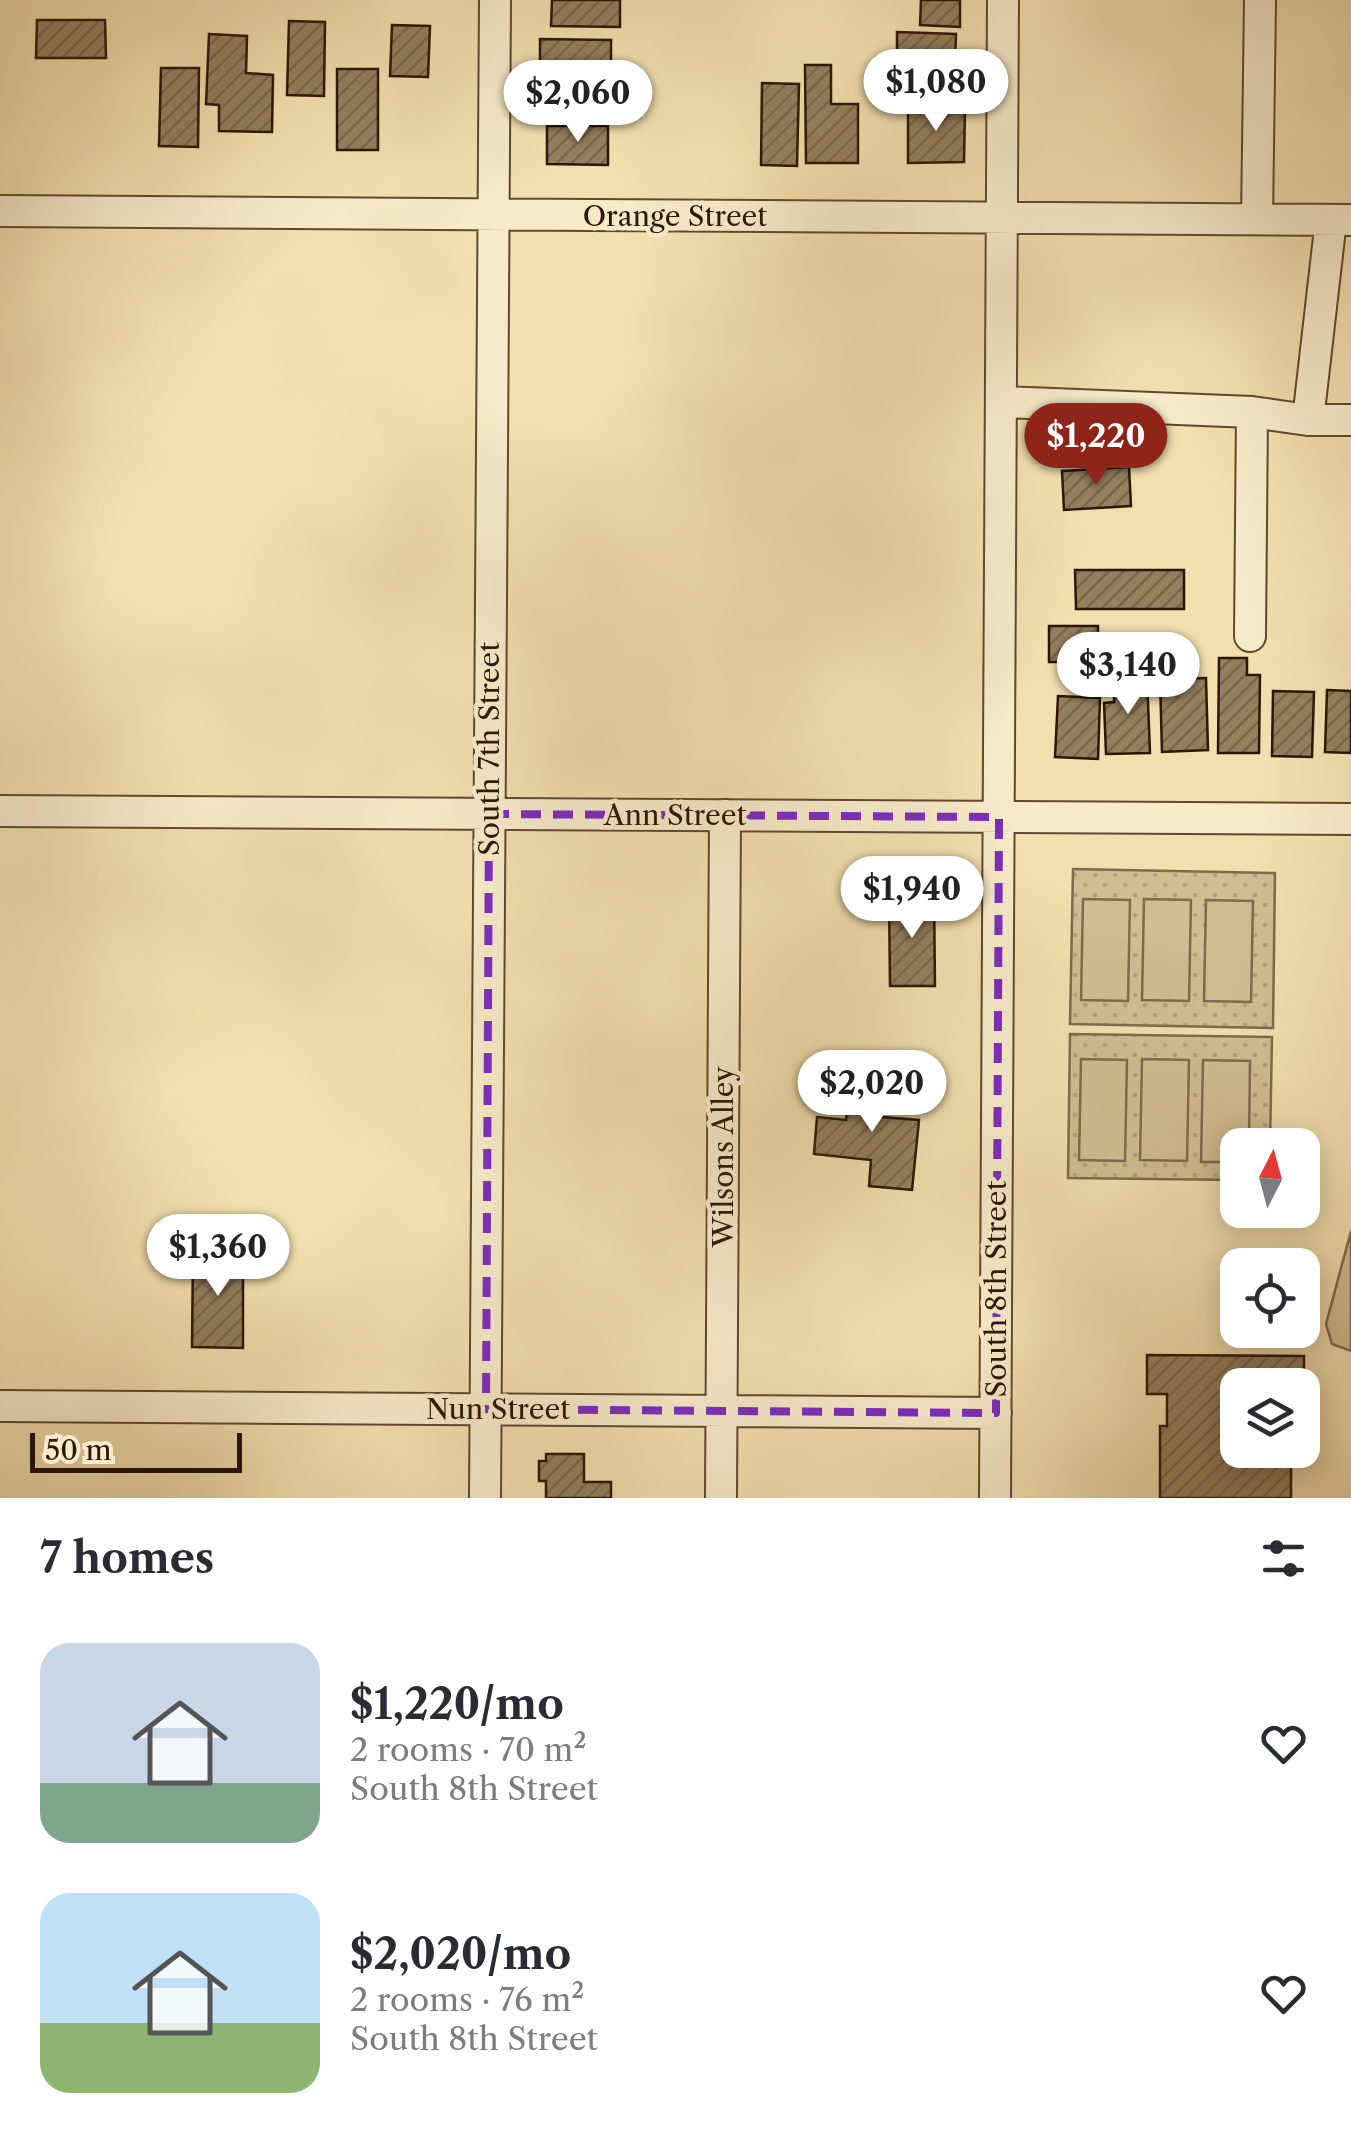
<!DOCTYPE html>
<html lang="en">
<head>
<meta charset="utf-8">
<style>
  :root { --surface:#fff; --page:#f2f2f3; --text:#2b2b33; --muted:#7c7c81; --accent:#8f2418 }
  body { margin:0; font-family:"Libre Caslon Text",serif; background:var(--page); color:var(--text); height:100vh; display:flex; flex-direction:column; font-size:38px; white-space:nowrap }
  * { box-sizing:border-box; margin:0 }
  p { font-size:32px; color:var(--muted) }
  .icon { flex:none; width:55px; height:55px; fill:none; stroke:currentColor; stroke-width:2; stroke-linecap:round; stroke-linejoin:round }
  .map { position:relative; height:1498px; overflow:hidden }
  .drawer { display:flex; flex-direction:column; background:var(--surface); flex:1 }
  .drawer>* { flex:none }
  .needle { width:65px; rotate:6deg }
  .buttons { position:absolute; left:1220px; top:1128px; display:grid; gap:20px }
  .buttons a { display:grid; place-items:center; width:100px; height:100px; border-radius:20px; background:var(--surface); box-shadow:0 5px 25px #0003; font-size:50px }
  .scale { position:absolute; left:30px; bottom:25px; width:212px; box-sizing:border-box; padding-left:10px; border:5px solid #2e1607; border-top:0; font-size:28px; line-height:35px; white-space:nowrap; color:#2e1607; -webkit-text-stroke:8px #f7eaca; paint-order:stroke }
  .price { position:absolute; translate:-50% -85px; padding:0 22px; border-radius:35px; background:#fff; color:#222; font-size:32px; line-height:65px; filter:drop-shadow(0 2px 5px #0008) }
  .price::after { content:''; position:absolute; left:50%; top:60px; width:30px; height:22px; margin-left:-15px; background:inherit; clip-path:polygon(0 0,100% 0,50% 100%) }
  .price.selected { background:var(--accent); color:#fff }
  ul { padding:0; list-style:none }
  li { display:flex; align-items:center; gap:30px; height:250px; padding:0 40px }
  li span { display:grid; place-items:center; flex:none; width:280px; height:200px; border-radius:30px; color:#555 }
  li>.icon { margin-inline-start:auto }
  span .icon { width:120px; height:120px; fill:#fffc; stroke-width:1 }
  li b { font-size:42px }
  h2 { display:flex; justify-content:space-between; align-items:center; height:120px; padding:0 40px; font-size:42px }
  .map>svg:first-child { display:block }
  .park { fill:url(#park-dots); stroke:#806a4c; stroke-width:2.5 }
  .pitch { fill:#d1bd92; stroke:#806a4c; stroke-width:2.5 }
  .building { fill:url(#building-hatch); stroke:#2e1607; stroke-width:2.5 }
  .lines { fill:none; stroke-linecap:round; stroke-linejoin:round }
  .minor-casing { stroke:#5f4831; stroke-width:34 }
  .minor { stroke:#f7eaca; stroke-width:30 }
  .marked { fill:none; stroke:#7b2cbf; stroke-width:8; stroke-dasharray:20 12; stroke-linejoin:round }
  .labels { text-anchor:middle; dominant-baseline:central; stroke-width:9; stroke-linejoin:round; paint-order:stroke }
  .street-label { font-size:28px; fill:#2e1607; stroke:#f7eaca }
</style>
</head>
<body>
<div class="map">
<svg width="1351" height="1498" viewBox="0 0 1351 1498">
  <defs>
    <pattern id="park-dots" width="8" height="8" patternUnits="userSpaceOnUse" patternTransform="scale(2.5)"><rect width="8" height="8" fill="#d1bd92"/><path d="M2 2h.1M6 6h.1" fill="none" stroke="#b4a27c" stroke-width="1.8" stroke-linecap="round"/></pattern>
    <pattern id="building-hatch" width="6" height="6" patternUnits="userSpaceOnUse" patternTransform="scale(2.5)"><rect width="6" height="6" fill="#947f5e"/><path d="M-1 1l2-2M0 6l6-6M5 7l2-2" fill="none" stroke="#79674c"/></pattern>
  </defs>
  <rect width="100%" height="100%" fill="#f2dfae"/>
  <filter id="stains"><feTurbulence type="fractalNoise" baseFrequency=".002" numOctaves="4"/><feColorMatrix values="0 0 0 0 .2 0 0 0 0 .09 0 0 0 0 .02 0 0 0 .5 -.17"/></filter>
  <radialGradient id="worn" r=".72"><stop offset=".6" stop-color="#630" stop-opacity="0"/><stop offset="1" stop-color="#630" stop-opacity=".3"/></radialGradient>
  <path class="park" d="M1073 869 1275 873 1273 1028 1070 1024Z
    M1070 1034 1272 1037 1270 1145H1238L1237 1180 1068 1178Z"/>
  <path class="pitch" d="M1083 899 1130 900 1128 1001 1081 1000Z
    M1144 899 1191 900 1189 1001 1142 1000Z
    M1206 900 1253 901 1251 1002 1204 1001Z
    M1081 1059 1127 1060 1125 1161 1079 1160Z
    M1142 1059 1189 1060 1187 1161 1140 1160Z
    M1203 1060 1250 1061 1249 1145H1238L1237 1162H1201Z
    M1351 1231V1351L1332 1344 1326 1324Z"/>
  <path class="building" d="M552 0H620V27L551 26Z
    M921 0H960V27L920 25Z
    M37 20H105L106 58H36Z
    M289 21 325 22 324 96 287 95Z
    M392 25 430 26 428 77 390 76Z
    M897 32 956 34 955 63 897 61Z
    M209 34 247 36 246 73 273 75 272 132 219 131V105L206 104Z
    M540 39 611 40V75L540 74Z
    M805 65H831V104H858V163H806Z
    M161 68H199L198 147 159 146Z
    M337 69H378V150H337Z
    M540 81 615 82 614 117 539 114Z
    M762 83 799 84 797 166 761 165Z
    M908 105 965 107 964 162 908 163Z
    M547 126H608V165L547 164Z
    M1148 412V457H1060L1059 413Z
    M1129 467 1131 506 1064 510 1062 471Z
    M1075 570H1184V609H1076Z
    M1049 626H1098V662H1049Z
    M1219 658H1247V675H1260L1259 753H1218Z
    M1147 676 1150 753 1106 754 1104 703 1114 702V677Z
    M1206 678 1208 750 1162 752 1160 679Z
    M1327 690 1351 691V753L1325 752Z
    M1273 691 1314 692 1312 757 1272 756Z
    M1058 696 1100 698 1098 759 1055 757Z
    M889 896H934L935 986H890Z
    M851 1073 885 1076 882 1117 919 1120 912 1190 869 1186 871 1160 814 1154 817 1117 846 1120Z
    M193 1250 243 1251V1348L192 1347Z
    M1147 1355 1304 1356V1428L1302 1385H1238V1450H1291V1498H1160V1426H1167V1394H1147Z
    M546 1454H584V1482H611V1498H546V1481H539V1461H546Z"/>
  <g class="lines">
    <g class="minor-casing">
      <path id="minor" d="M0 211 1351 220
        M1257 219 1260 0
        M1001 402 1252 412 1308 420H1351
        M1308 420 1331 220
        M1250 636 1252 412
        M0 811 1351 819
        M0 1406 996 1413
        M485 1498 495 0
        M721 1498 725 815
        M995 1498 1003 0"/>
    </g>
    <use href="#minor" class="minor"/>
  </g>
  <path class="marked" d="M489 814 999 817 996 1413 486 1409Z"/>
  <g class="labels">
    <g class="street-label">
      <text x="675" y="216">Orange Street</text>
      <text transform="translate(489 749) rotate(-90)">South 7th Street</text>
      <text x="675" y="815">Ann Street</text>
      <text transform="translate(723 1157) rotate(-90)">Wilsons Alley</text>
      <text transform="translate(996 1289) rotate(-90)">South 8th Street</text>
      <text x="498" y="1409">Nun Street</text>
    </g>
  </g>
  <rect width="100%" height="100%" filter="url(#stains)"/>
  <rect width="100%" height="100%" fill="url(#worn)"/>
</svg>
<div class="buttons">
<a><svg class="needle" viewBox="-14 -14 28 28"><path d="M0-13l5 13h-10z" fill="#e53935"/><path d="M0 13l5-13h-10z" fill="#7c7c81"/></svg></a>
<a><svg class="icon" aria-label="locate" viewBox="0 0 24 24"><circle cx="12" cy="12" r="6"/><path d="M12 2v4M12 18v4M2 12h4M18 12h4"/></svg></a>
<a><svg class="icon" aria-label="layers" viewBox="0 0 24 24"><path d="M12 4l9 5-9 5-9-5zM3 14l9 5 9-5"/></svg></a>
</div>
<div class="scale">50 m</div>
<b class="price" style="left:936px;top:134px">$1,080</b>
<b class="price" style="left:578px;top:145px">$2,060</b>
<b class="price selected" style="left:1096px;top:488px">$1,220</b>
<b class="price" style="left:1128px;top:717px">$3,140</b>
<b class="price" style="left:912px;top:941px">$1,940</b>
<b class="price" style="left:872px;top:1135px">$2,020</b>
<b class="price" style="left:218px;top:1299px">$1,360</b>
</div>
<section class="drawer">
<h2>7 homes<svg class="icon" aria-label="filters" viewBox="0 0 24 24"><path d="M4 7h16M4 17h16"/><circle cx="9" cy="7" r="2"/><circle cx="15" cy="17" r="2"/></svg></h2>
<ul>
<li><span style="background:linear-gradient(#c9d6e8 70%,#7fa58c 0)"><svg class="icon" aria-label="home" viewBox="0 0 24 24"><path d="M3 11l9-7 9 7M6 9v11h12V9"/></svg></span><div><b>$1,220/mo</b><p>2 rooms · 70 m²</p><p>South 8th Street</p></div><svg class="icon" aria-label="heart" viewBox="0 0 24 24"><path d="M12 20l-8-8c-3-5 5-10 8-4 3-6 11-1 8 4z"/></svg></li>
<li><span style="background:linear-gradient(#bfe0f5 65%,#8fb573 0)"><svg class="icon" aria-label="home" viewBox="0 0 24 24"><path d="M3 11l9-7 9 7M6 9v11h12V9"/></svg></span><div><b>$2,020/mo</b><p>2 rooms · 76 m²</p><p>South 8th Street</p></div><svg class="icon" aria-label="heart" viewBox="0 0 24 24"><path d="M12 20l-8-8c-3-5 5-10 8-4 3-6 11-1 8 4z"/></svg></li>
</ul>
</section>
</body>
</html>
